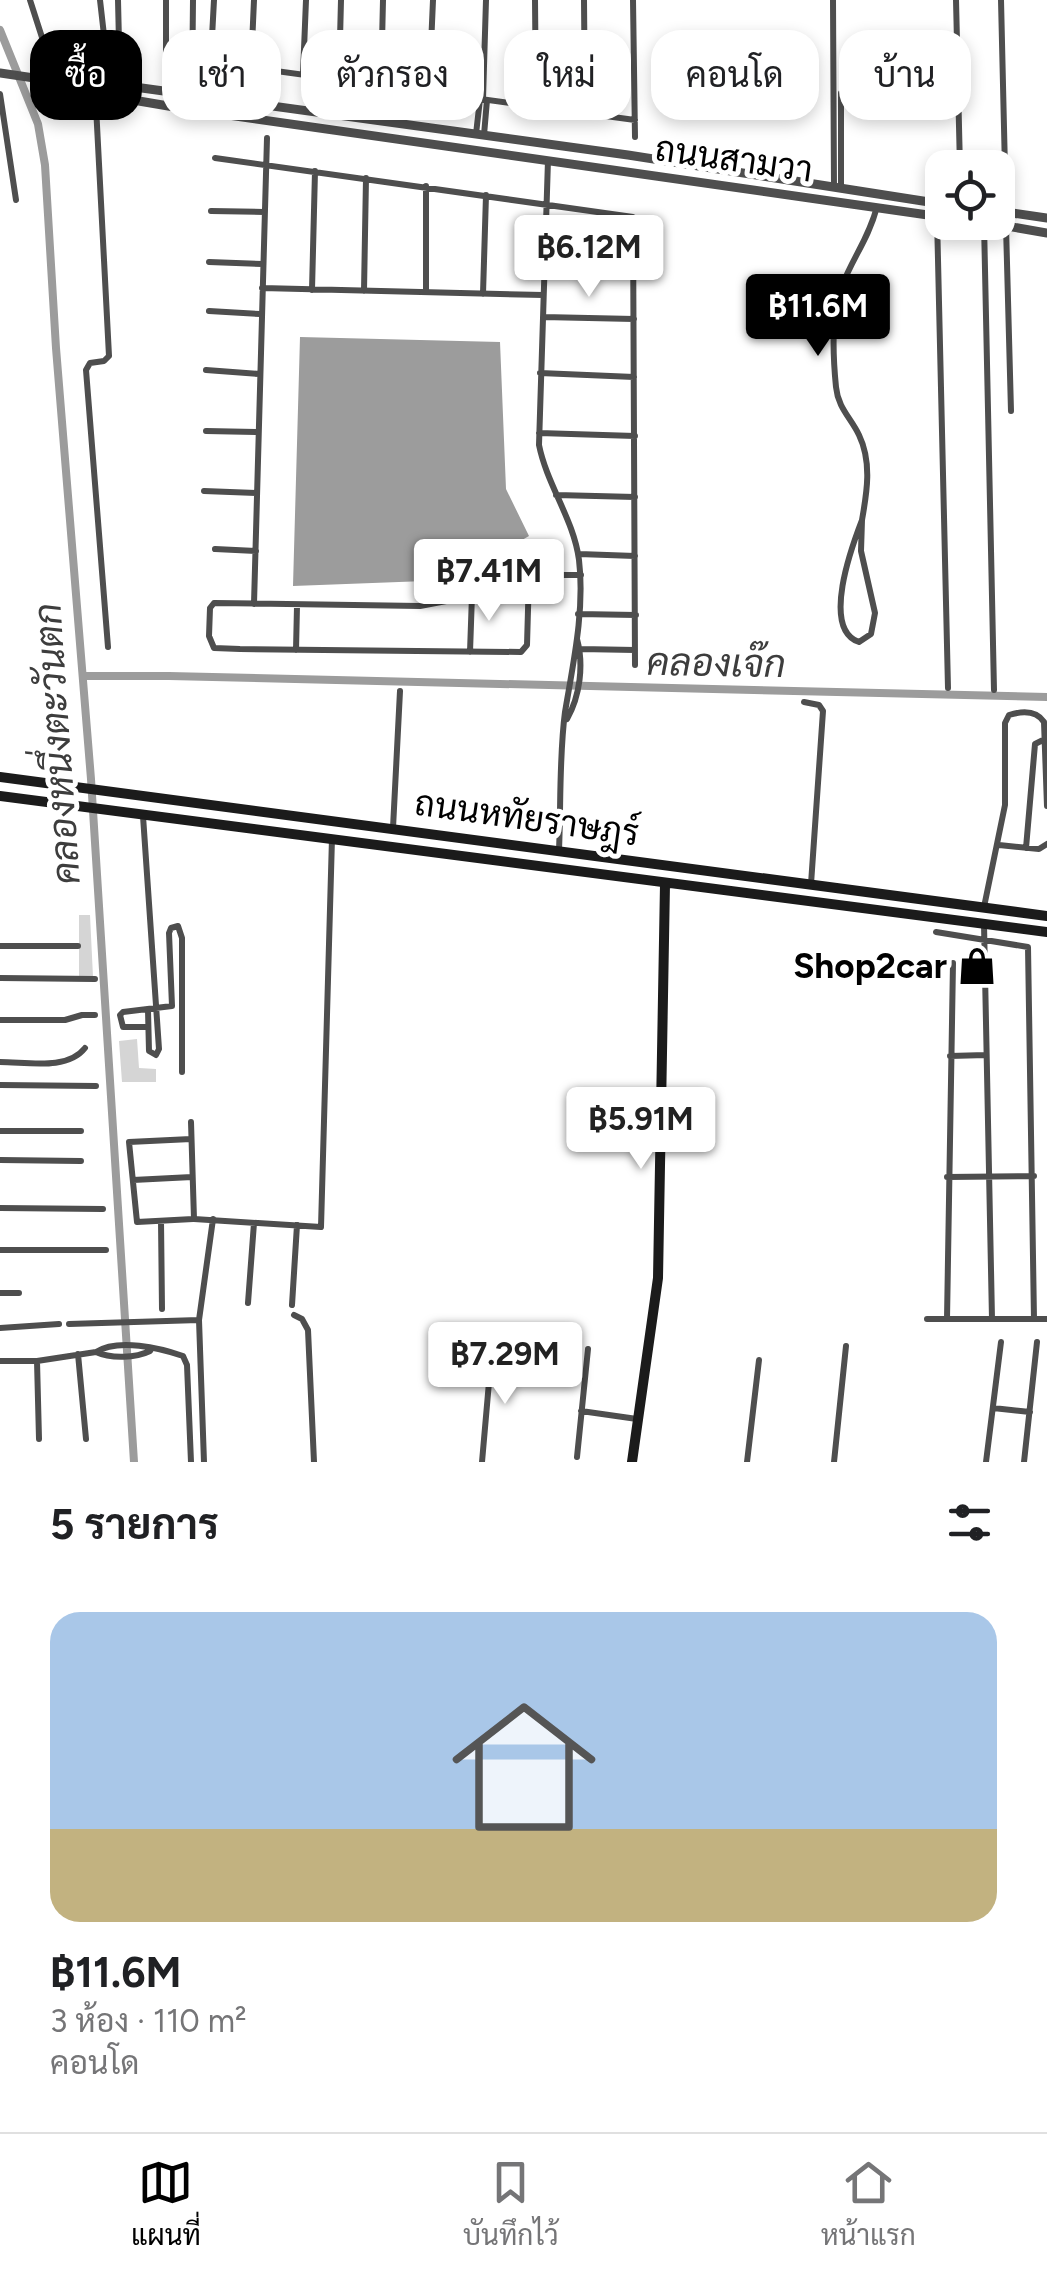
<!DOCTYPE html>
<html lang="th">
<head>
<meta charset="utf-8">
<style>
  :root { --surface:#fff; --page:#f2f2f2; --text:#202124; --muted:#757577; --line:#e0e0e0; --accent:#000 }
  body { margin:0; font-family:Figtree,Sarabun,sans-serif; background:var(--page); color:var(--text); height:100vh; display:flex; flex-direction:column; font-size:38px; white-space:nowrap }
  * { box-sizing:border-box; margin:0 }
  p { font-size:32px; color:var(--muted) }
  .icon { flex:none; width:55px; height:55px; fill:none; stroke:currentColor; stroke-width:2; stroke-linecap:round; stroke-linejoin:round }
  .map { position:relative; height:1462px; overflow:hidden }
  .drawer { display:flex; flex-direction:column; background:var(--surface); flex:1 }
  .drawer>* { flex:none }
  .top-card { position:absolute; left:30px; top:30px; width:988px; height:90px; display:flex; gap:20px }
  .buttons { position:absolute; left:925px; top:150px; display:grid; gap:20px }
  .buttons a { display:grid; place-items:center; width:90px; height:90px; border-radius:20px; background:var(--surface); box-shadow:0 5px 15px #0003; font-size:50px }
  .price { position:absolute; translate:-50% -85px; padding:0 22px; border-radius:10px; background:#fff; color:#222; font-size:32px; line-height:65px; filter:drop-shadow(0 2px 5px #0008) }
  .price::after { content:''; position:absolute; left:50%; top:60px; width:30px; height:22px; margin-left:-15px; background:inherit; clip-path:polygon(0 0,100% 0,50% 100%) }
  .price.active { background:var(--accent); color:#fff }
  ul { padding:0; list-style:none }
  li { display:grid; align-content:center; gap:20px; height:530px; padding:0 50px }
  li span { display:grid; place-items:center; height:310px; border-radius:30px; color:#555 }
  li>.icon { margin-inline-start:auto }
  span .icon { width:180px; height:180px; fill:#fffc; stroke-width:1 }
  li b { font-size:42px }
  h2 { display:flex; justify-content:space-between; align-items:center; height:120px; padding:0 50px; font-size:42px }
  .pill { padding:0 35px; border-radius:30px; background:var(--surface); box-shadow:0 5px 15px #0003; font-size:35px; line-height:90px }
  .pill.active { background:var(--accent); color:#fff }
  .tab-bar { display:flex; justify-content:space-around; align-items:center; height:140px; border-top:2px solid var(--line); background:var(--surface); font-size:28px; color:var(--muted) }
  .tab-bar a { display:grid; justify-items:center; gap:5px }
  .tab-bar .active { color:var(--accent) }
  .map>svg:first-child { display:block }
  .green { fill:#d5d5d5 }
  .water { fill:#9c9c9c }
  .lines { fill:none; stroke-linecap:round; stroke-linejoin:round }
  .canal { stroke:#9c9c9c; stroke-width:8 }
  .minor { stroke:#4e4e4e; stroke-width:6 }
  .tertiary { stroke:#4e4e4e; stroke-width:9 }
  .secondary { stroke:#1b1b1b; stroke-width:10 }
  .labels { text-anchor:middle; dominant-baseline:central; stroke-width:10; stroke-linejoin:round; paint-order:stroke }
  .street-label { font-size:35px; fill:#000; stroke:#fff }
  .poi-label { font-size:35px; font-weight:bold; fill:#000; stroke:#fff; text-anchor:end }
  .water-label { font-size:38px; font-style:italic; fill:#3d3d3d; stroke:#fff }
</style>
</head>
<body>
<div class="map">
<svg width="1047" height="1462" viewBox="0 0 1047 1462">
  <rect width="100%" height="100%" fill="#fff"/>
  <path class="green" d="M79 915H90L93 977H79Z
    M137 1039 139 1068 156 1069V1082H122L119 1041Z"/>
  <path class="water" d="M300 337 500 342 506 489 529 536 452 580 293 586Z"/>
  <g class="lines">
    <path class="canal" d="M0 30 38 124 45 165 56 348 91 779 134 1462
      M83 676H169L1047 697"/>
    <path class="minor" d="M30 0 56 81
      M100 0 110 88
      M118 0 120 85
      M214 0 211 56 217 63 635 120
      M535 0 536 106
      M584 0 585 113
      M633 0 635 137
      M833 0 834 187
      M956 0 960 168
      M1001 0 1006 212
      M251 68 254 0
      M303 74 306 0
      M339 78 341 0
      M381 86 383 0
      M95 87 109 356 104 361 90 363 86 370 108 647
      M166 92V0
      M429 92 433 0
      M0 94 16 200
      M192 95 193 0
      M483 99 486 0
      M245 102 248 67
      M252 104 255 68
      M476 134 480 99
      M484 135 487 100
      M215 158 633 217 635 665
      M548 160 539 445C547 485 574 520 579 560 585 610 573 664 565 712 559 757 561 805 559 850
      M841 188V93
      M211 211 264 212
      M937 217 948 688
      M984 223 994 690
      M1006 226 1011 411
      M209 262 262 264
      M544 264 634 267
      M262 288 543 295
      M312 290 315 171
      M364 291 366 178
      M426 292V186
      M483 294 486 195
      M209 311 260 314
      M543 317 634 319
      M206 370 259 374
      M540 373 634 377
      M206 431 258 432
      M539 433 635 436
      M204 491 257 493
      M556 495 635 497
      M862 520C867 492 872 462 859 435 851 418 838 408 836 387 833 357 831 313 842 286 853 257 868 240 877 207
      M862 520 861 551 875 613 871 634 859 642C821 629 852 546 862 520Z
      M215 549 256 551
      M579 554 635 556
      M529 575 527 645 521 652 240 649 214 648 209 636 210 608 214 603 420 606 462 598 529 575H581
      M254 604 267 138
      M578 614 636 615
      M580 649 635 650
      M296 650 297 606
      M470 652 472 595
      M804 702 819 705 823 711 811 884
      M567 719C580 696 584 665 577 639
      M143 816 159 1049 156 1055 149 1051 148 1010
      M393 828 400 691
      M999 845 1039 849 1047 844
      M1026 848 1035 744 1045 739
      M984 907 1005 805V723L1009 715C1022 711 1036 710 1044 722L1047 806
      M984 924 992 1319
      M936 932 1028 947 1034 1319
      M0 946H78
      M0 978 95 979
      M172 1006 169 933 171 928 178 926 182 938V1072
      M0 1020H65L82 1015H95
      M148 1027H123L120 1015 123 1012 172 1006
      M950 1056 986 1055
      M0 1062C27 1062 67 1071 85 1048
      M0 1085 96 1086
      M191 1122 194 1219 321 1227 332 838
      M0 1131H81
      M191 1139 129 1142 137 1222 193 1219
      M0 1160 81 1161
      M947 1177 1034 1176
      M133 1180 192 1177
      M0 1208 103 1209
      M161 1221 162 1309
      M0 1250H106
      M0 1293H19
      M248 1303 254 1223
      M292 1305 297 1225
      M294 1315 302 1319 308 1330 314 1462
      M927 1319H1047
      M947 1319 953 963
      M69 1324 199 1320
      M0 1328 59 1324
      M96 1352C111 1359 136 1358 150 1351
      M78 1354 86 1439
      M0 1361H37L96 1352C118 1338 160 1348 183 1356L187 1365 191 1462
      M37 1361 39 1439
      M993 1408 1030 1412
      M581 1411 637 1419
      M577 1457 588 1349
      M204 1462 199 1320 213 1219
      M482 1462 492 1348
      M747 1462 759 1360
      M834 1462 846 1346
      M986 1462 1001 1342
      M1024 1462 1037 1342"/>
    <path class="tertiary" d="M0 73 95 87 127 99 186 109 942 217
      M103 89 120 85 628 155 942 204
      M998 211 1047 218
      M983 222 1047 233"/>
    <path class="secondary" d="M0 777 1047 916
      M0 796 1047 932
      M632 1462 658 1278 665 884"/>
  </g>
  <defs>
    <g id="shop-bare" transform="scale(3)"><path d="M-5-2.5h2.3a2.7 3.5 0 0 1 5.4 0H5L5.5 6h-11ZM-1.5-2.5h3a1.5 2.3 0 0 0-3 0Z" fill="#000" stroke="#fff" stroke-width="2.5" paint-order="stroke"/></g>
  </defs>
  <g fill-rule="evenodd">
    <use href="#shop-bare" x="977" y="966"/>
  </g>
  <g class="labels">
    <g class="street-label">
      <text transform="translate(734 159) rotate(8)">ถนนสามวา</text>
      <text transform="translate(527 818) rotate(8)">ถนนหทัยราษฎร์</text>
    </g>
    <g class="poi-label">
      <text x="947" y="966">Shop2car</text>
    </g>
    <g class="water-label">
      <text transform="translate(716 663) rotate(1)">คลองเจ๊ก</text>
      <text transform="translate(57 744) rotate(-94)">คลองหนึ่งตะวันตก</text>
    </g>
  </g>
</svg>
<div class="buttons">
<a><svg class="icon" aria-label="locate" viewBox="0 0 24 24"><circle cx="12" cy="12" r="6"/><path d="M12 2v4M12 18v4M2 12h4M18 12h4"/></svg></a>
</div>
<b class="price" style="left:589px;top:300px">฿6.12M</b>
<b class="price active" style="left:818px;top:359px">฿11.6M</b>
<b class="price" style="left:489px;top:624px">฿7.41M</b>
<b class="price" style="left:641px;top:1172px">฿5.91M</b>
<b class="price" style="left:505px;top:1407px">฿7.29M</b>
<div class="top-card">
<a class="pill active">ซื้อ</a>
<a class="pill">เช่า</a>
<a class="pill">ตัวกรอง</a>
<a class="pill">ใหม่</a>
<a class="pill">คอนโด</a>
<a class="pill">บ้าน</a>
</div>
</div>
<section class="drawer">
<h2>5 รายการ<svg class="icon" aria-label="filters" viewBox="0 0 24 24"><path d="M4 7h16M4 17h16"/><circle cx="9" cy="7" r="2"/><circle cx="15" cy="17" r="2"/></svg></h2>
<ul>
<li><span style="background:linear-gradient(#a9c7e8 70%,#c2b280 0)"><svg class="icon" aria-label="home" viewBox="0 0 24 24"><path d="M3 11l9-7 9 7M6 9v11h12V9"/></svg></span><div><b>฿11.6M</b><p>3 ห้อง · 110 m²</p><p>คอนโด</p></div></li>
</ul>
</section>
<nav class="tab-bar">
<a class="active"><svg class="icon" aria-label="map" viewBox="0 0 24 24"><path d="M3 6l6-2 6 2 6-2v14l-6 2-6-2-6 2zM9 4v14M15 6v14"/></svg>แผนที่</a>
<a><svg class="icon" aria-label="saved" viewBox="0 0 24 24"><path d="M7 4h10v16l-5-4-5 4z"/></svg>บันทึกไว้</a>
<a><svg class="icon" aria-label="home" viewBox="0 0 24 24"><path d="M3 11l9-7 9 7M6 9v11h12V9"/></svg>หน้าแรก</a>
</nav>
</body>
</html>
